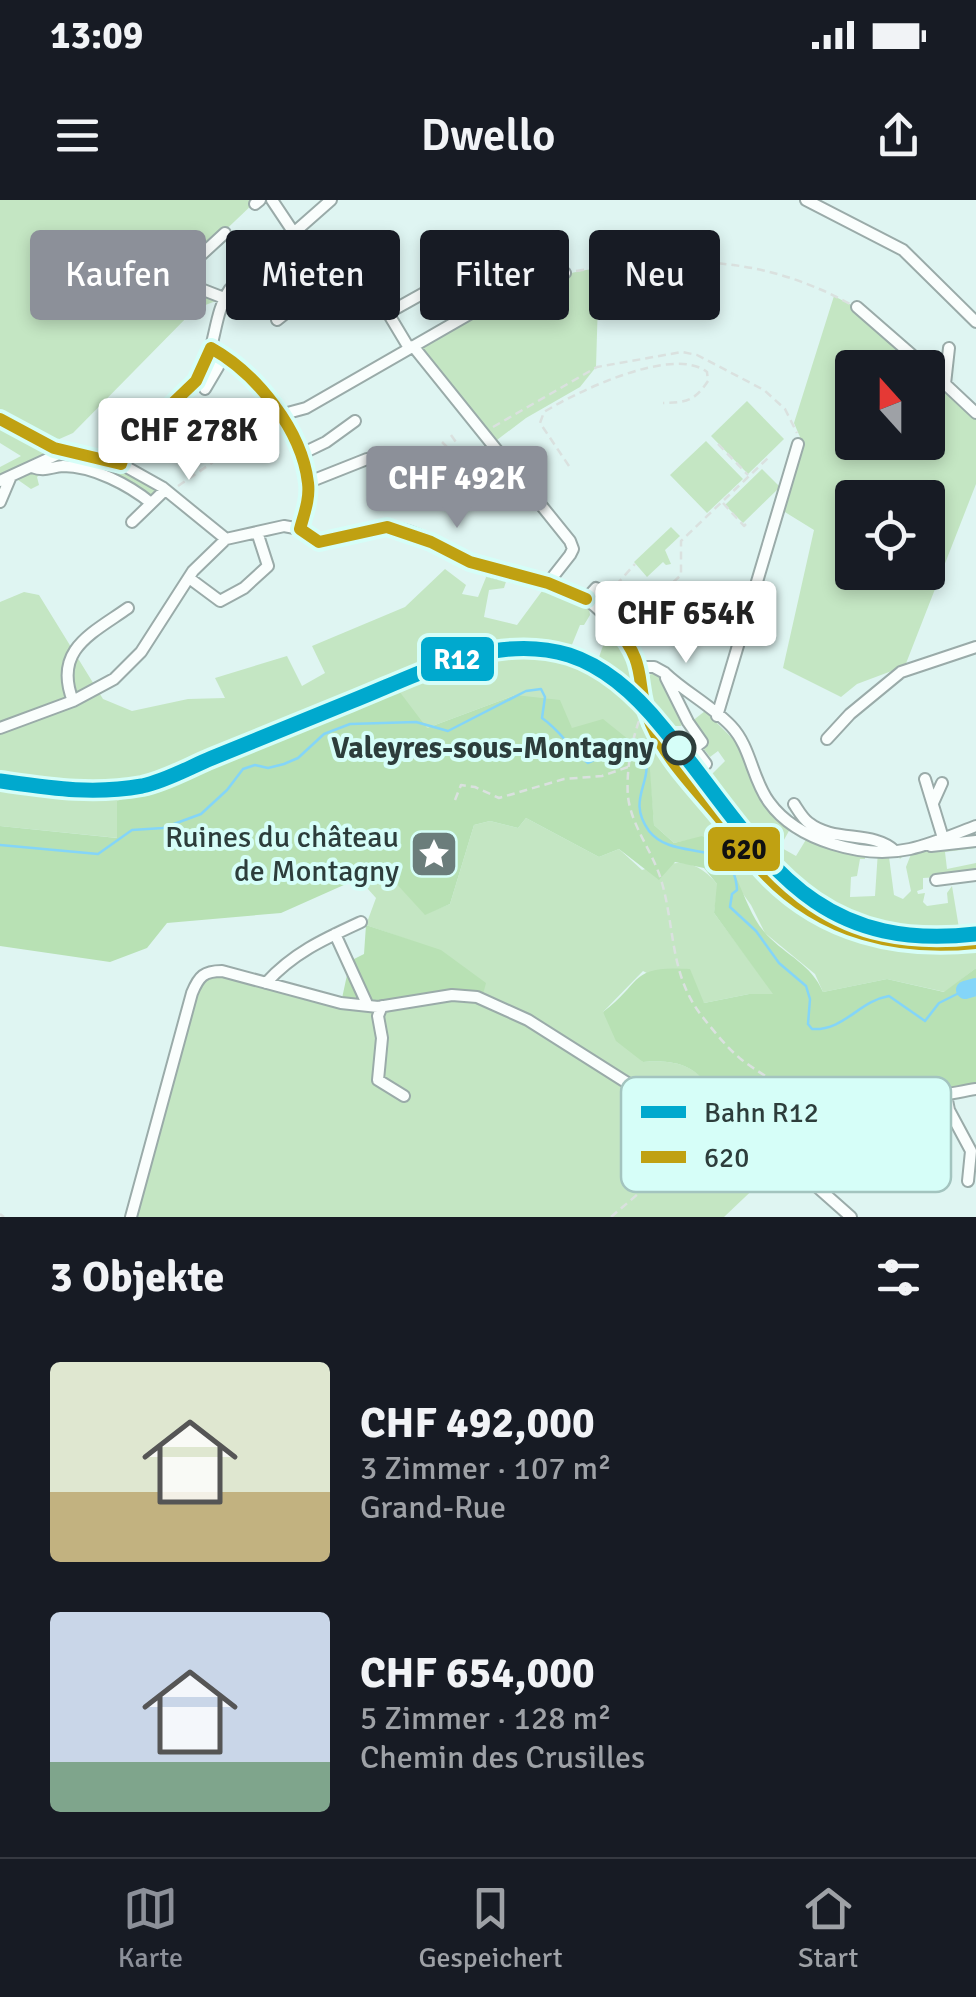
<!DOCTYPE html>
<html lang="de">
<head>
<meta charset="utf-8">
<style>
  :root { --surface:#171b24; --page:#20242c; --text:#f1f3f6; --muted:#9ea1a6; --line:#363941; --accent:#8c9099 }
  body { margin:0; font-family:Signika,sans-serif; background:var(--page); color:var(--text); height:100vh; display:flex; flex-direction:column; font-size:38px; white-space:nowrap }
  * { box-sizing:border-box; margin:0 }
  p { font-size:32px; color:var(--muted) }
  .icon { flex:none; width:55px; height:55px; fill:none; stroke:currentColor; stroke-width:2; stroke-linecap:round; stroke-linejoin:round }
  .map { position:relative; height:1017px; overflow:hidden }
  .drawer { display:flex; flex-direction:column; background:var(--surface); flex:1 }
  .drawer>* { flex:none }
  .banner { position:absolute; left:30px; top:30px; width:918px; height:90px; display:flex; gap:20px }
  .needle { width:65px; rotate:339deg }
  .fabs { position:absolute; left:835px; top:150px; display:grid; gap:20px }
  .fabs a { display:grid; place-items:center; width:110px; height:110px; border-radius:10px; background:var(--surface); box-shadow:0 5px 15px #0003; font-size:50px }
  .price { position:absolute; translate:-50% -85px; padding:0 22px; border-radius:10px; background:#fff; color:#222; font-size:32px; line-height:65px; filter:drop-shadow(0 2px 5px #0008) }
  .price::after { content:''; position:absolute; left:50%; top:60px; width:30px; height:22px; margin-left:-15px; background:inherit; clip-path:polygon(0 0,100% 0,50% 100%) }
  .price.on { background:var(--accent); color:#fff }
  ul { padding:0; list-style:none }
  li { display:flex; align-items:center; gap:30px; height:250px; padding:0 50px }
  li span { display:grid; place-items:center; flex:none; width:280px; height:200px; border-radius:10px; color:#555 }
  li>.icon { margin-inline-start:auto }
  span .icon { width:120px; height:120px; fill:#fffc; stroke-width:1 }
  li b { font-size:42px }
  h2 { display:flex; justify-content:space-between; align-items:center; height:120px; padding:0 50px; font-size:42px }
  .tag { padding:0 35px; border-radius:10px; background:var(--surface); box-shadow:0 5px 15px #0003; font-size:35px; line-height:90px }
  .tag.on { background:var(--accent); color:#fff }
  .status { display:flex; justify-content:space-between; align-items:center; height:70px; padding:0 50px; background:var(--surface); direction:ltr }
  .status svg { height:28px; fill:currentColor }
  header { display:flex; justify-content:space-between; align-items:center; height:130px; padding:0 50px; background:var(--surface); font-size:45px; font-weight:600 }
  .menu { display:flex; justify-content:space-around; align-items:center; height:140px; border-top:2px solid var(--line); background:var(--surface); font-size:28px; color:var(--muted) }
  .menu a { display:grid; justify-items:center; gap:5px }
  .menu .on { color:var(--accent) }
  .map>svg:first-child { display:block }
  .green { fill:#c4e6c3; fill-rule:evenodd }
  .forest { fill:#b8e1b4 }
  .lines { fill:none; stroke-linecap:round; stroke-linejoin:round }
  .stream { stroke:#84d5f8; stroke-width:2.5 }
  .river { stroke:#84d5f8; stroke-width:18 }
  .minor-casing { stroke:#9aaba9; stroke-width:14 }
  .path { stroke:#dae1df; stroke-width:2.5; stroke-dasharray:8 5; stroke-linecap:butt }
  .minor { stroke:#fafefd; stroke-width:10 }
  .bus-1-casing { stroke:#d6fef8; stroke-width:20 }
  .bus-1 { stroke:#c0a112; stroke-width:12 }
  .rail-1-casing { stroke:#d6fef8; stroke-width:22 }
  .rail-1 { stroke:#00a9ce; stroke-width:15 }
  .stop-dot { fill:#d6fef8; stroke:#2d3d3b; stroke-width:5 }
  .labels { text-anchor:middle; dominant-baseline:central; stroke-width:8; stroke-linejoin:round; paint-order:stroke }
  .stop-label { font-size:30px; font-weight:bold; fill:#2d3d3b; stroke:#d6fef8; text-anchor:end }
  .poi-label { font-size:30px; fill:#2d3d3b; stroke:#d6fef8; text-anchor:end }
  .key { fill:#d6fef8; stroke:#a3c4bf; stroke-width:2.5 }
  .key-label { font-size:28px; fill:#2d3d3b }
  .line-badge { stroke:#d6fef8; stroke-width:4 }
  .badge-label { font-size:28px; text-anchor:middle; font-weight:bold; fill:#fff }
  .pale-badge-label { font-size:28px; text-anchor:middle; font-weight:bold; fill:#111 }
</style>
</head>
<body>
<div class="status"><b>13:09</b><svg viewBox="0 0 49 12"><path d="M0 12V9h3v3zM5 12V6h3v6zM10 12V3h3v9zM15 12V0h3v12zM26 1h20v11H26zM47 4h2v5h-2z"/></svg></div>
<header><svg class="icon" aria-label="menu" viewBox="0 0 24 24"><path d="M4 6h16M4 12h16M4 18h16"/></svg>Dwello<svg class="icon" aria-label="share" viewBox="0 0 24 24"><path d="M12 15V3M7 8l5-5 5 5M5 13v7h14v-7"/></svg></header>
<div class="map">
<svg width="976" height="1017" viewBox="0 0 976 1017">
  <rect width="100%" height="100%" fill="#dff5f2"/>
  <path class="green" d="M0 0H257L172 81 221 99 195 109 73 233 48 244 120 266 163 290 151 301C127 282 62 252 37 277L39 285 31 289 11 275 0 280V267L21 256 0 243Z
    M599 68 596 167 580 187 526 218 493 243 413 146C479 109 523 79 599 68Z
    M834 96 857 108 926 167 852 168V242H928V169L976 214V284L905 466 857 484 841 497 783 468 814 330 780 309 800 237 794 223ZM852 298H928V372H852Z
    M747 201 784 239 748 274 711 236Z
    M706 241 743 279 707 313 670 275Z
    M762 269 780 287 743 323 725 305Z
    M671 327 680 336 665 350 671 364 666 365 663 362 647 377 634 362Z
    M445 369 466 385 462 394 478 397 489 370 508 375 504 388 489 390 484 417 517 425 545 387 589 408 590 415 584 425H580L571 447 599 457 609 429 618 437 635 466 641 526 770 681 869 740 976 744V768L945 792 887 779 823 792 815 774 765 733 751 705 702 637 674 643 654 625 648 556 572 528 515 495 427 528 244 554 117 601 118 638 0 626V402L24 392 39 395 103 499 132 511 188 499 225 498 215 478 287 456 302 486 325 473 312 446 405 407Z
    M657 472 684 519 681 526H671C658 510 640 495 651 473Z
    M705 511 738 544 767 609 790 629 780 647 796 656 807 638 842 652 865 654V659H860L857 676 851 677 850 697 875 696 878 651 904 655 900 659 898 655 889 657 894 695 903 699 911 691 906 667 913 649 976 641V648L945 652 947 669 976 663V675L923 678V689L917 691 918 694 925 693 923 702 927 706 948 703 947 693 952 686 960 734C822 741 781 678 710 576L725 561 718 551 710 557 703 548 707 543 691 522Z
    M652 518C672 534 688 563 704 584 727 615 749 649 776 676 828 727 904 752 976 737V740C961 741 945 745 929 744 791 736 735 631 659 532Z
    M526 618 599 657 619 649 642 670C675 661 694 656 718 685L714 713 774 794H749L704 803 643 771 603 812 643 862C676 860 697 864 714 895H748L776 901 789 954 784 960 724 1017H132L192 793 208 771 341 804 441 751 366 725 376 698 359 679 382 667 425 714 450 704 474 625 490 621 518 628Z"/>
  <path class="forest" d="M396 487 427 528 515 495 560 500 572 528 603 519 649 556 654 625 674 643 702 636C740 658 740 706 767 735 787 756 811 764 823 792L887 779 944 792 976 768V884L854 911 837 918 789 954 776 902 748 895H713C697 864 676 860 643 862L616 841 603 812C644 781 629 765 690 769L704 803 749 794H773L714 713 717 684 704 668 675 662 659 680 619 649 599 657 526 618 518 628 490 621 474 625 450 704 425 715 382 668 281 713 167 723 147 748 110 762 0 746V626L117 638V601L244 554Z
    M366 725 441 750 486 783 482 798 341 803 350 761 364 754Z"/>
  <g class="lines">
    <path class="stream" d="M0 645 98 654 132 630 163 628 201 614 227 590 243 569 255 565 268 568 284 564 298 558 324 534 350 524 416 522 448 531 526 491 541 489 545 497 542 518C561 531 571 550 588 563 608 553 625 541 645 556 653 584 626 599 649 631 675 664 734 634 737 690L732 694 730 707 756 731 779 763 806 786 810 799 808 824 812 829C844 831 859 801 889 796L925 821 939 803 965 790"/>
    <path class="river" d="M965 790 976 787"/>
    <g class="minor-casing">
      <path id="minor" d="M272 0 294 33
        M806 0 903 50 976 122
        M255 4 260 0
        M260 63 292 108 277 120
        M224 98 175 79 225 33
        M857 107 927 168
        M413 146 570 341 573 349 570 355 548 383
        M211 148C249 163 305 242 308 283 310 298 304 314 300 329
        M409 148 388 113 431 89
        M928 168 976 213
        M945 184 949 148
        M205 189 218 167 221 152
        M280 215 306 208 513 89 565 73
        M0 219 54 248 121 264 162 287 226 339
        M299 255 326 242 355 221
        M121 264C133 227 177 209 198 177 217 150 212 116 230 89L331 0
        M32 267C45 272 50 267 63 266 93 266 129 285 151 303
        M0 281 65 251
        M309 282 367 259
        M0 302 11 276
        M132 322 165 290
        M189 378 220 401 244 388 268 366 257 332
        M586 399 596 388 618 398 620 416 614 426
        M641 467H654L665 473C685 492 712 506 731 526 751 547 752 579 769 602 797 641 864 659 910 649 932 644 955 634 976 626
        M666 478 688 522 702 542 694 548 706 564
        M73 501C53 450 91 434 128 408
        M717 516 798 244
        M0 528 73 501 114 479 141 452 193 371 226 339 284 326 300 329 319 342C341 340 363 327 385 327 414 327 444 349 469 362 505 380 549 377 584 398 596 405 608 419 618 429 650 464 634 491 652 527 669 560 697 590 720 618 737 639 754 664 774 682 831 735 900 755 976 743
        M827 539 850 514 901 472 976 447
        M925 579 943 638
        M933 603 942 583
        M794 604C798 610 803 619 809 623 834 643 873 630 895 651
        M931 646 976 641
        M936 680 976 675
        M335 734 368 806
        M266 783C293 753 324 739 361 722
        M382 806 378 816 382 838 378 880 404 896
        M946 895 949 910 971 951 968 981
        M790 958C838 910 911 901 976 889
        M790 958 798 970 851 1017
        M131 1017 192 793C199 776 204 771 222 771L341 803 378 807 452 795 477 797 528 820 629 884 790 958"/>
    </g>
    <path class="path" d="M576 71C676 56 759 54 850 104
      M493 227 597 167 682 152 697 155 764 190 785 209 797 233
      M451 235 458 245
      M442 242 451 251
      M718 244 748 275
      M569 266 540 223 544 212C576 192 673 145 707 172L708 181C694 202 686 202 663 203
      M178 286 228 252 230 243 224 235 261 206
      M723 303 744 326 746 324
      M616 385 635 364
      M648 436V405L681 375V341L768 258
      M639 521C631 543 626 573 628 597 632 628 654 653 662 683 675 729 670 774 701 815 713 830 727 848 742 860 768 880 807 895 802 932
      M455 600 461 585 475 587 499 598 564 579 602 576 628 567
      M0 1014 4 1017
      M611 1017 708 934"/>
    <use href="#minor" class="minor"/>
    <g class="bus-1-casing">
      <path id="bus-1" d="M211 148C256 173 302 230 308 283 310 299 304 314 300 329
        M0 219 54 248 121 264
        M121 264 126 248 196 181 211 148
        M300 329 319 342 387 327 431 342 470 362 548 383 586 399
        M614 426C651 467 633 483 651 524 666 559 694 587 718 616 734 636 749 657 766 675 823 734 898 751 976 743"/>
    </g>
    <use href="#bus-1" class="bus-1"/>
    <g class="rail-1-casing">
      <path id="rail-1" d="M0 581C50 588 92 595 142 586 166 581 190 567 212 558 259 539 306 520 352 501 420 474 494 432 569 455 606 467 639 498 663 528 759 643 801 754 976 734"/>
    </g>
    <use href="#rail-1" class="rail-1"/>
  </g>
  <defs>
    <g id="sight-square" transform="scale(2.5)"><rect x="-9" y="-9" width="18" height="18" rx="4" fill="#6b7d7b" stroke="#d6fef8"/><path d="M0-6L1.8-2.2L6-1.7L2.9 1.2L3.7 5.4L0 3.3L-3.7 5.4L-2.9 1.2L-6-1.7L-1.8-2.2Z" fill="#fff"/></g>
  </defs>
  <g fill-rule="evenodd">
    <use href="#sight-square" x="434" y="654"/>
  </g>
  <circle class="stop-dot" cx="679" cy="548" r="15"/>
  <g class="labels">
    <g class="stop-label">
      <text x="654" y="548">Valeyres-sous-Montagny</text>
    </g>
    <g class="poi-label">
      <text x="399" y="637">Ruines du château<tspan x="399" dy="34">de Montagny</tspan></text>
    </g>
  </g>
  <rect x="621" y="877" width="330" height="115" rx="15" class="key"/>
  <rect x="641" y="906" width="45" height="12" fill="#00a9ce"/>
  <rect x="641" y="951" width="45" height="12" fill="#c0a112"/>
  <g class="key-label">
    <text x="704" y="922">Bahn R12</text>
    <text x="704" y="967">620</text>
  </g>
  <g class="line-badge">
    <rect x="419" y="435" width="77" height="48" rx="10" fill="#00a9ce"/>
    <rect x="706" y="625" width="76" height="48" rx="10" fill="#c0a112"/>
  </g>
  <g class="badge-label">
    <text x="457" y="469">R12</text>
  </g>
  <g class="pale-badge-label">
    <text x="744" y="659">620</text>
  </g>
</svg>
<div class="fabs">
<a><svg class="needle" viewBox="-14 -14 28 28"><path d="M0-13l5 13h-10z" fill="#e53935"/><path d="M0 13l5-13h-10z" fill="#9ea1a6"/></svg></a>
<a><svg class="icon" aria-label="locate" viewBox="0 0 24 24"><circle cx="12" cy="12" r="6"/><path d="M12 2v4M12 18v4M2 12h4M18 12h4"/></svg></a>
</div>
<b class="price" style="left:189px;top:283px">CHF 278K</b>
<b class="price on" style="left:457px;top:331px">CHF 492K</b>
<b class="price" style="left:686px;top:466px">CHF 654K</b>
<div class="banner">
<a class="tag on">Kaufen</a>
<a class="tag">Mieten</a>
<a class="tag">Filter</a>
<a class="tag">Neu</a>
</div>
</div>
<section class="drawer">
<h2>3 Objekte<svg class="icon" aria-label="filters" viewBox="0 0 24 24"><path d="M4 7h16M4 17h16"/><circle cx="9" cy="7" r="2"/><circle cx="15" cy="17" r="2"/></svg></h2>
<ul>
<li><span style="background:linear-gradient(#dfe7d0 65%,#c2b280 0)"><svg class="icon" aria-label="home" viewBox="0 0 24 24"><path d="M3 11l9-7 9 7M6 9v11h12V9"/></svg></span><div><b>CHF 492,000</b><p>3 Zimmer · 107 m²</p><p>Grand-Rue</p></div></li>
<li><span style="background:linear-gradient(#c9d6e8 75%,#7fa58c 0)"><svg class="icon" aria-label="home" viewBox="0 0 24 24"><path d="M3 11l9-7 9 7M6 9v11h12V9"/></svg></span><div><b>CHF 654,000</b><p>5 Zimmer · 128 m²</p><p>Chemin des Crusilles</p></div></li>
</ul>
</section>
<nav class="menu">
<a class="on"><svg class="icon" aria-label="map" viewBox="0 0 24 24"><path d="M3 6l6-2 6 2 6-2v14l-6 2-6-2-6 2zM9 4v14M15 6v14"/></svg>Karte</a>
<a><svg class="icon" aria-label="saved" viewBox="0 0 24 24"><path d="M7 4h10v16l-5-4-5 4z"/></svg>Gespeichert</a>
<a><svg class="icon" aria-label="home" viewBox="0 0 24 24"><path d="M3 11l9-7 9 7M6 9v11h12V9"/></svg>Start</a>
</nav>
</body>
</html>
